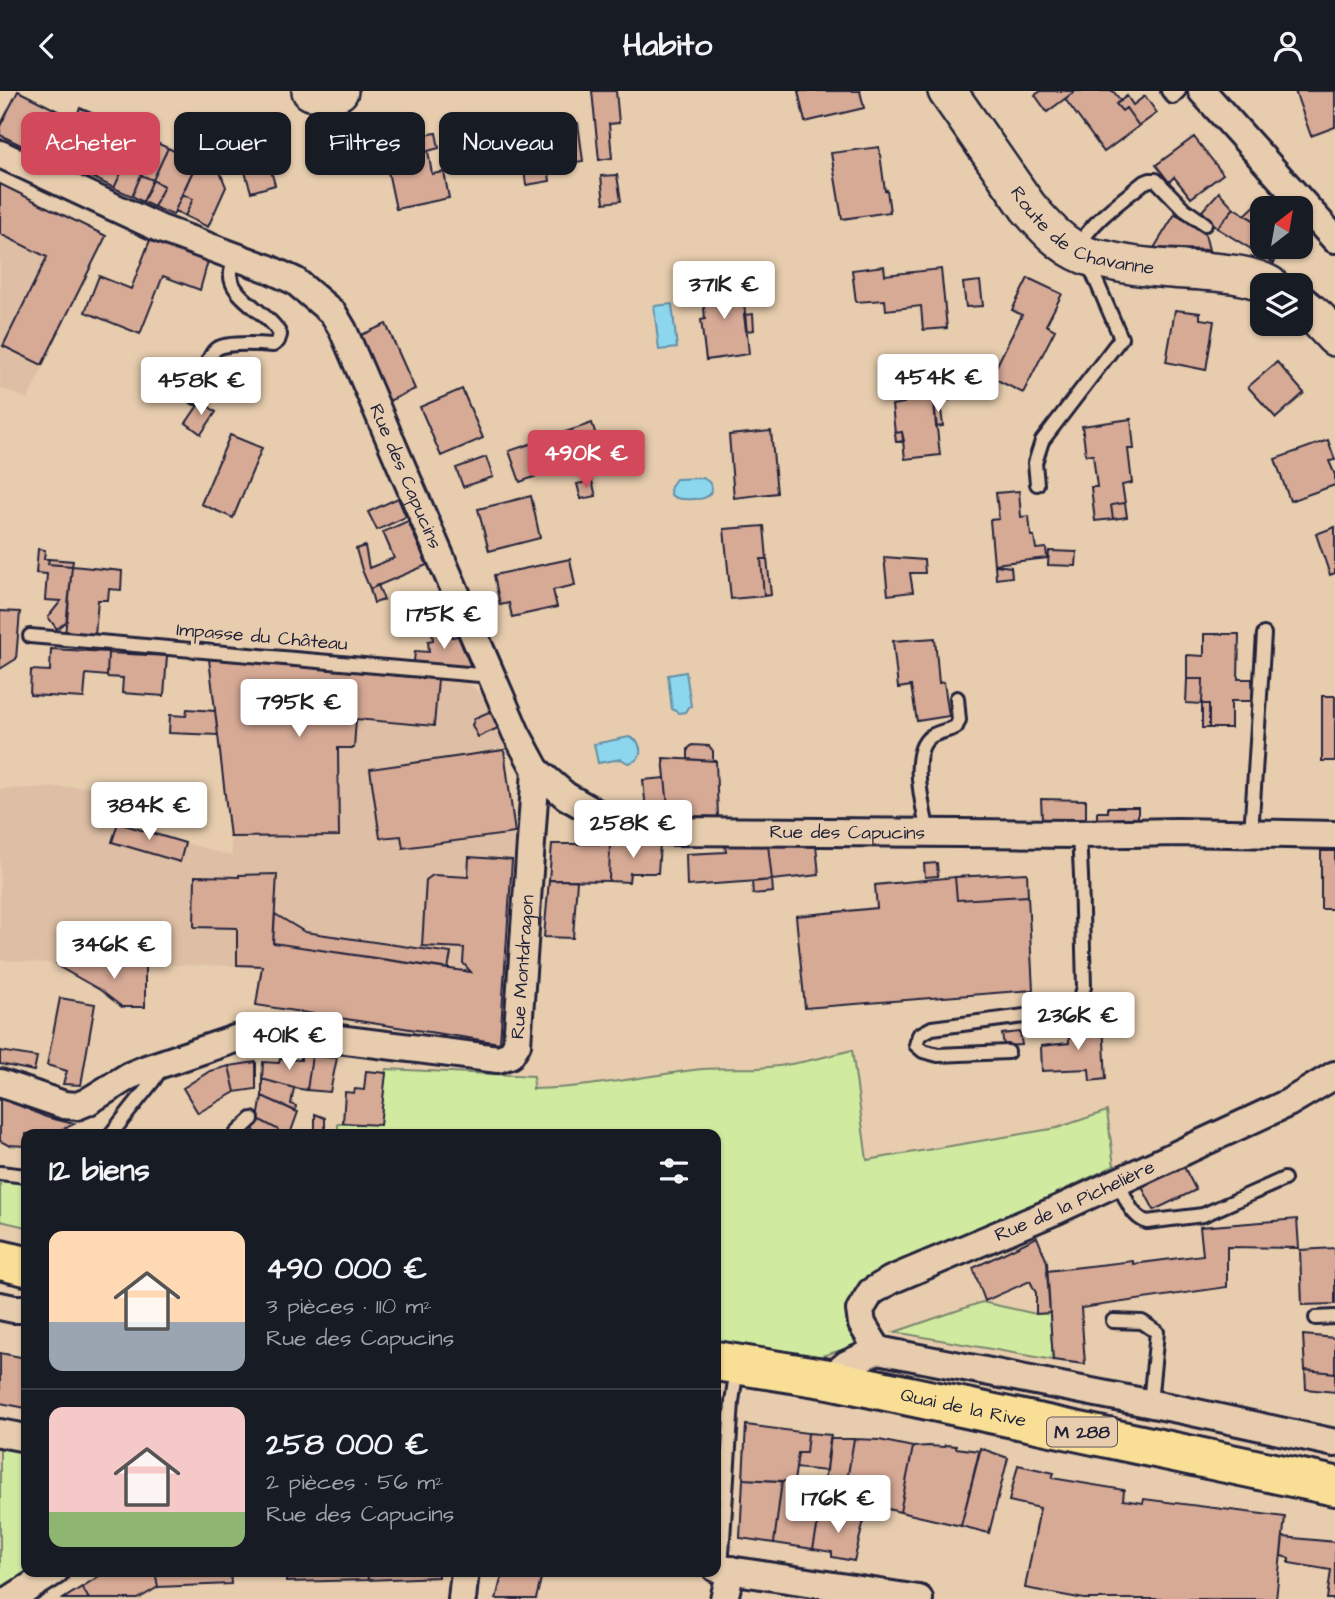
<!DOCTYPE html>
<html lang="fr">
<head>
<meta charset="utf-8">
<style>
  :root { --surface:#171b24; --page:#20242c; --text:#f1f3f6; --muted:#9ea1a6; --line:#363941; --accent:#d1495b }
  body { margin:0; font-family:"Architects Daughter",sans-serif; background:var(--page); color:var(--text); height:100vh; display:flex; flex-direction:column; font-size:26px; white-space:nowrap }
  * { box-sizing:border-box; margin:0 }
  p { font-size:23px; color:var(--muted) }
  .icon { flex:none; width:38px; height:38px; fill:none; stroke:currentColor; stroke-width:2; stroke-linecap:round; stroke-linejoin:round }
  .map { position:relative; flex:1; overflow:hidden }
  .details { position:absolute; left:21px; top:1038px; width:700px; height:448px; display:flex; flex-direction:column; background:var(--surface); border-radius:14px; box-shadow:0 2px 5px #0004 }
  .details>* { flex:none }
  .guide { position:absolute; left:21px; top:21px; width:700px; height:63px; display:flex; gap:14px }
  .needle { width:46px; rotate:31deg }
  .controls { position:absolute; left:1250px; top:105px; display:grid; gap:14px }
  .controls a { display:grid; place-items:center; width:63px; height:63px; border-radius:14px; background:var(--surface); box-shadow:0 2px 5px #0004; font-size:35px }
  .price { position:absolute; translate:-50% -60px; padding:0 16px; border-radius:7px; background:#fff; color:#222; font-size:23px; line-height:46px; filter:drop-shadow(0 2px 4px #0008) }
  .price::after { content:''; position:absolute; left:50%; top:42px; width:21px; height:16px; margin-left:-10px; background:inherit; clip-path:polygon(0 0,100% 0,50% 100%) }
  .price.active { background:var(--accent); color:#fff }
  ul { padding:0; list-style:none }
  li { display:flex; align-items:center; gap:21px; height:175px; padding:0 28px }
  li+li { border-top:2px solid var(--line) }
  li span { display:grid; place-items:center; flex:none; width:196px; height:140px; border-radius:14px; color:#555 }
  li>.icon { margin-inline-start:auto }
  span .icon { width:84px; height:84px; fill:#fffc; stroke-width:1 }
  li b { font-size:30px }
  h2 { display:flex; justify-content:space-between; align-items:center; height:84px; padding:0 28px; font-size:30px }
  .tag { padding:0 24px; border-radius:14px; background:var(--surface); box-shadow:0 2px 5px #0004; font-size:24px; line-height:63px }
  .tag.active { background:var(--accent); color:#fff }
  header { display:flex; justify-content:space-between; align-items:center; height:91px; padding:0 28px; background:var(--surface); font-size:32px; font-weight:700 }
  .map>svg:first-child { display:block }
  .built { fill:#debfa5 }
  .green { fill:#d0eaa0; stroke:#79866e; stroke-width:2 }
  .water { fill:#8dd7ee; stroke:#628fa6; stroke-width:2 }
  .building { fill:#d7aa96; stroke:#22223b; stroke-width:2 }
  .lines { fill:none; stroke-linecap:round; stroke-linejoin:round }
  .lane-casing { stroke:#22223b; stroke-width:18 }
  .street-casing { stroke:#22223b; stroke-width:32 }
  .secondary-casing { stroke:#22223b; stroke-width:42 }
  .primary-casing { stroke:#22223b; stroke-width:44 }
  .lane { stroke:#e7cdae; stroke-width:12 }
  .street { stroke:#e7cdae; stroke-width:26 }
  .secondary { stroke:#e7cdae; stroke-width:37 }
  .primary { stroke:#f9df96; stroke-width:38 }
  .labels { text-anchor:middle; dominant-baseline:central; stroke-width:7; stroke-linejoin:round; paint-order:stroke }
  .shield { fill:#e7cdae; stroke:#5d555e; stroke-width:2 }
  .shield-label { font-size:18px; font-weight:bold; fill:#22223b }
  .street-label { font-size:19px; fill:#22223b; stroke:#e7cdae }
</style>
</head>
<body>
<header><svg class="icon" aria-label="back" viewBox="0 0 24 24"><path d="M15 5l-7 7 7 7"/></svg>Habito<svg class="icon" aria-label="person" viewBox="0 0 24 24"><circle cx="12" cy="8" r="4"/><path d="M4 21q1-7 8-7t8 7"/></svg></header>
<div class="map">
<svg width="1335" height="1508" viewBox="0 0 1335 1508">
  <rect width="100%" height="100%" fill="#e7cdae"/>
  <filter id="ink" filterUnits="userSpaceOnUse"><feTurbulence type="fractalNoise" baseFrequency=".0143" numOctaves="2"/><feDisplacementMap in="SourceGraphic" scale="14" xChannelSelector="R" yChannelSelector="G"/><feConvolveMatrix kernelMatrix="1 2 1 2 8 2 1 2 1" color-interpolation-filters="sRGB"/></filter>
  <g filter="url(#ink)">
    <path class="built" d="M0 93 106 145 28 308 0 297Z
      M209 568 466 590 485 607 504 650 515 742 500 952 256 914 262 875 57 873 0 869V698L101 695 98 727 232 765Z"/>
    <path class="green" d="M852 959 867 1069 1057 1037 1107 1020 1114 1075 862 1195 851 1212 847 1224 860 1251 858 1254 815 1267 716 1252V1043H338V1033H380L386 978 534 985 533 998C587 997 640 986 693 979 714 976 736 978 758 977 790 975 821 967 852 959Z
      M0 1082 26 1085V1136L0 1130Z
      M982 1211 1036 1223 1050 1222 1053 1269 895 1241Z
      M0 1342 26 1347V1480L55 1481 0 1508Z"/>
    <path class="water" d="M672 213 677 257 659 259 654 215Z
      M703 387 709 391 712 397C710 401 711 404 706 406 703 408 698 408 694 408 680 409 660 408 676 388Z
      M686 581 691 615 688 616 685 621 679 622 672 618 668 584Z
      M629 646 637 650C643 660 641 670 628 672L621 668 598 672 594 653Z"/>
    <path class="building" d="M18 0 74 28 54 70 0 44V35Z
      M592 0H616L619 32 609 33 612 67 599 69Z
      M798 0H860L864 17 805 31Z
      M1041 0H1073L1074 1 1047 21 1035 4Z
      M1075 0H1113L1121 10 1116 13 1122 20 1126 17 1139 35 1104 61 1065 8Z
      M1295 0H1335V36L1311 45Z
      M1127 5 1133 14 1145 5 1157 22 1139 35 1126 17 1122 20 1116 13Z
      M80 17 110 30 95 62 84 57 75 79 55 69Z
      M110 30 139 44 114 97 96 88 106 67 95 62Z
      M564 31 565 33 578 32 583 70 548 75 550 90 526 94 519 37Z
      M436 42 439 57 428 60 432 83 444 81 449 107 396 118 382 52Z
      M139 44 168 57 153 89 141 84 132 105 114 97Z
      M1194 46 1223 83 1191 107 1174 86 1169 91 1156 74Z
      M264 54 275 94 251 101 239 61Z
      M879 56 885 100 887 99 890 121 842 128 831 62Z
      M84 57 95 62 85 83 75 79Z
      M168 57 197 71 173 124 154 116 164 95 153 89Z
      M95 62 106 67 96 88 85 83Z
      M197 71 220 81 226 96 208 136 185 125 193 108 182 103Z
      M141 84 153 89 143 111 132 105Z
      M617 84 621 110 604 112 601 85Z
      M153 89 164 95 154 116 143 111Z
      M0 93 106 145 42 274 3 255 47 166 0 143Z
      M1219 101 1234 117 1217 137 1202 120Z
      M182 103 193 108 185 125 175 120Z
      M1261 109 1270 117H1262V134L1245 124Z
      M1234 117 1262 134V156H1283L1274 172 1217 137Z
      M1175 123 1205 143 1209 159 1154 157Z
      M150 149 208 170 200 199 163 185 140 243 85 221 99 185 131 198Z
      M884 175 885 184 941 178 947 237 923 239 921 215 886 219 885 209 856 211 852 179Z
      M1028 187 1062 203 1046 234 1055 239 1023 302 991 286 1022 224 1012 219Z
      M980 190 983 215 966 216 963 192Z
      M742 191 749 263 706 269 701 229 705 228 702 195Z
      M1175 219 1200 222V228L1214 230 1206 279 1166 271Z
      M753 223 754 239 746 240 744 224Z
      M386 233 415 298 389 310 361 244Z
      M1277 271 1304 302 1276 327 1248 296Z
      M231 277 238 284 227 298 219 291Z
      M948 292 950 309 934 311 940 364 905 368 902 341 895 342 892 314 904 312 903 297Z
      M462 298 483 347 441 365 420 316Z
      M201 310 216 321 201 343 186 332Z
      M940 310 943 335 936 336 934 311Z
      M1131 328 1134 358H1128L1132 392 1122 394 1125 412 1111 414 1113 428 1095 430 1091 396H1097L1093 364H1086L1082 335Z
      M592 332 602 362 520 391 509 360Z
      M771 340 777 402 734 407 729 344Z
      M902 341 904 350 896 351 895 342Z
      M230 344 262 357 233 427 201 413Z
      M1328 349 1335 369 1329 370 1335 384V394L1290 410 1275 368Z
      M486 366 493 386 463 396 456 377Z
      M592 390 596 405 581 408 577 393Z
      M1019 400 1021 426 1029 425 1031 445H1034L1036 458 1046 457 1047 467 994 473 990 429 999 428 996 402Z
      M531 405 540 447 489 460 478 418Z
      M398 407 406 426 377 439 368 421Z
      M1125 412 1127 426 1113 428 1111 414Z
      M408 430 427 474 370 498 362 479 356 458 365 455 369 477 394 467 383 441Z
      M764 435 767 468H761L764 505 731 508 724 438Z
      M1335 436V482L1330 484 1316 443Z
      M38 458 45 459 44 468H49L48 473 72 475 67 530 57 538 48 526 61 510 45 509 47 483 36 482Z
      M1049 460 1077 461 1076 475 1048 474Z
      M884 466 924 469 925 482H910L913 501 888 504Z
      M49 468 73 470 72 475 48 473Z
      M570 468 575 494 553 499 557 516 512 526 509 512 500 514 494 484Z
      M761 468H767L771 504 764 505Z
      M995 474 1011 476 1012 486 996 488Z
      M72 475 122 480 121 499 109 498 108 509H98L95 545 65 544Z
      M378 494 384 509 374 512 370 498Z
      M0 520 20 521 16 568 0 578Z
      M451 537 452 546 458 545 471 576 414 571 415 560 429 561 428 550 433 549 432 540Z
      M1204 543H1239L1238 588H1252L1253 610H1231V637H1209V613H1202L1203 588H1187V564L1204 565Z
      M935 547 939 592 944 591 949 625 917 630 911 595 898 597 893 550Z
      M51 558 108 561 107 585 86 583 84 607 30 604 31 579 50 580Z
      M108 562 167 565 164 605 122 602 123 587 107 586Z
      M209 568 438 588 434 635 356 628 354 657H338L339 745 230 746Z
      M1187 588H1203L1202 613 1186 612Z
      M1322 605H1335V670H1322Z
      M1202 613H1209V637H1202Z
      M187 618 215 620 218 644 169 642 170 624 186 625Z
      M491 620 498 637 478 646 472 634 475 627Z
      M692 654 709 655 713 660V670L688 668V658Z
      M504 659 515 742 403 757 401 745 380 747 370 678Z
      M663 667 716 670 718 726 669 725Z
      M665 687 669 725 646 719 643 689Z
      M1041 708 1086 709V728H1042Z
      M1108 716H1138V729L1097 728V721H1108Z
      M118 732 185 752 180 771 112 751Z
      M552 753H610L609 790 549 789Z
      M610 753H660L658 782H630L629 791 609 790Z
      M725 754H768L772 789 687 795 686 763 726 761Z
      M768 754H816L819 784 772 789Z
      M1321 760H1335V818H1321Z
      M469 766 512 769 500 952 256 914 262 875 237 874V837L194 836 195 785 239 786V784L277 783 273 852 471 881 463 872 464 857 422 855 426 789 433 784 468 786Z
      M937 772 938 785 925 786 924 773Z
      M1027 782 1028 805 957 809 955 786Z
      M955 786 957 809 1028 805 1033 899 805 917 796 825 877 817 875 794Z
      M549 789H577L573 847 544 846Z
      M772 789 773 801 753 803 752 791Z
      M275 823 305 841 451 862 448 878 273 852Z
      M57 873H145V916H122L100 899 61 877Z
      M60 907 95 913 81 994 63 993 67 980 47 974Z
      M1103 932 1106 988 1090 990 1089 978 1042 980 1041 955 1069 952 1068 937Z
      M1020 941 1022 954 1004 955 1002 943Z
      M0 960 37 966 34 980 0 973Z
      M301 964 312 965 307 999 294 997 262 988 263 971 279 972 280 968 301 969Z
      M312 965 337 967 330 1001 307 999Z
      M256 971V998L235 1001 229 975Z
      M229 975 235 1001 198 1022 183 997 210 980Z
      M366 980 386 982 380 1034 343 1032 345 1001 354 1002 355 998 364 999Z
      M262 988 294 997 291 1013 296 1015 295 1020 262 1005Z
      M262 1005 298 1021 290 1043H281L277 1038 258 1028Z
      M0 1006 46 1026 74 1033 59 1040 58 1043H26V1055L8 1054 0 1050Z
      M315 1023 325 1027V1043H315Z
      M258 1028 277 1038 281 1043H256L252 1035Z
      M1183 1074 1196 1099 1154 1119 1141 1094Z
      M1297 1128 1299 1157 1227 1156V1196L1081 1217 1085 1273 1053 1269 1047 1180 1133 1170V1173L1203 1164 1200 1136Z
      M1037 1146 1047 1171 1050 1222 1036 1223V1202L1030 1190 985 1210 973 1177Z
      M1335 1157V1213L1302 1214 1300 1159Z
      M1303 1244 1335 1247V1282L1305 1279Z
      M0 1262 26 1267V1317L0 1312Z
      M1305 1279 1335 1282V1301L1306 1298Z
      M746 1334 808 1342 806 1362H798L794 1391 743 1388Z
      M808 1342 831 1344 827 1380 796 1377 798 1362H806Z
      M830 1348H854L841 1425 820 1420Z
      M854 1348 879 1349 913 1356 900 1421 876 1415 872 1420H867L864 1429 841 1424Z
      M945 1354 956 1355V1357L980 1360 961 1435 900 1421 913 1356 929 1355 944 1356Z
      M980 1357 1008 1367 989 1442 961 1435Z
      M1018 1374 1054 1382 1052 1387 1124 1399 1123 1409 1143 1412 1144 1408 1285 1426 1276 1508H1084L1025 1497 1040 1417 1009 1410Z
      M743 1388 782 1390 774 1452 740 1447Z
      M782 1390 825 1395 813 1458 774 1452Z
      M820 1420 864 1429 854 1470 832 1466V1461L813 1458Z
      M1283 1446 1335 1451V1508H1327L1331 1479 1289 1472V1467L1281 1465Z
      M107 1480H155L158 1496 138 1508H89L82 1496Z
      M155 1480H230L231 1493 158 1496Z
      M286 1480H367L368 1489 286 1491Z
      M367 1480H438V1486L368 1489Z
      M503 1480H543L536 1508H496Z
      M82 1496 89 1508H63Z"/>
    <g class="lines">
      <g class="lane-casing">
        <path id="lane" d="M1168 0 1173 6 1179 0
          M1078 156C1093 129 1120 111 1143 92L1150 89H1156L1184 118 1205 133
          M196 306C200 295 207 265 216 258 227 251 260 253 273 254L278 250 280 244C272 223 228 206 231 182 231 177 235 171 236 166
          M1037 393 1035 372 1042 350 1121 247 1088 171
          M30 545 491 585
          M928 742C924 719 908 662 930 646 935 642 949 639 956 636L959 629 957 607
          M1251 743 1264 543
          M1008 961 938 964 923 960 916 954 919 944 932 937 1063 920C1079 916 1080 911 1084 896L1081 784 1079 743
          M111 1043 153 990 157 984 158 975
          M236 1043 252 1028
          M0 1082 26 1085
          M1118 1090C1125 1105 1130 1125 1147 1131L1203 1124 1284 1088
          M1316 1227 1335 1226
          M1113 1230 1142 1231 1157 1241 1150 1312
          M721 1478 732 1311 737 1276"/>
      </g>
      <g class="street-casing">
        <g id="street">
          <path d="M1202 0 1335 148"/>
          <path id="s1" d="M0 63 161 138 269 178 295 190 333 222 343 239 516 642 536 679 566 705 610 730 669 740 1079 743 1177 741 1335 744"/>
          <path id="s2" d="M0 992 64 1014 77 1015 87 1011 129 985 146 978 235 948 290 942 498 968 510 964 517 953 536 679"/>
          <path d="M0 1215 14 1218H26"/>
          <path id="s3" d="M878 1259 862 1233 860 1219 871 1201 891 1189 1057 1119 1288 1012 1335 984"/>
          <path d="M829 1288 847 1273 878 1259 1183 1319 1335 1352"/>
          <path d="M0 1342 26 1347"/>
          <path d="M716 1477 919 1508"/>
          <path d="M11 1508 55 1480"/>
          <path d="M462 1508 465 1480"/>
          <path d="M724 1508 731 1479"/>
        </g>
      </g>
      <g class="secondary-casing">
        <g id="secondary">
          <path d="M311 0H339"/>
          <path id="s4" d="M947 0 1028 116C1044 135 1062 155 1085 164 1091 167 1099 168 1106 169 1138 177 1169 178 1202 180 1224 182 1249 183 1269 194"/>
          <path d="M1300 213 1317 227 1335 246"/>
        </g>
      </g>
      <g class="primary-casing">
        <g id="primary">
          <path d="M0 1169 26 1175"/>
          <path id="s5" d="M716 1270 829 1288 1335 1395"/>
        </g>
      </g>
      <use href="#lane" class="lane"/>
      <use href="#street" class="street"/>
      <use href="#secondary" class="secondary"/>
      <use href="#primary" class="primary"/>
    </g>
  </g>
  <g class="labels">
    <rect class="shield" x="1047" y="1326.5" width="70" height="29" rx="5"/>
    <g class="shield-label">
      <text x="1082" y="1341">M 288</text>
    </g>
    <g class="street-label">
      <text stroke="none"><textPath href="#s4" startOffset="203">Route de Chavanne</textPath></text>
      <text stroke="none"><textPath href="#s1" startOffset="550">Rue des Capucins</textPath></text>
      <text transform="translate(262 546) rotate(5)">Impasse du Château</text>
      <text stroke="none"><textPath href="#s1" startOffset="1200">Rue des Capucins</textPath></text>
      <text stroke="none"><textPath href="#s2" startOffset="621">Rue Montdragon</textPath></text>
      <text stroke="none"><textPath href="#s3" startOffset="289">Rue de la Pichelière</textPath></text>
      <text stroke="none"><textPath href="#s5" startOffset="252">Quai de la Rive</textPath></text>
    </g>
  </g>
</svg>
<div class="controls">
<a><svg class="needle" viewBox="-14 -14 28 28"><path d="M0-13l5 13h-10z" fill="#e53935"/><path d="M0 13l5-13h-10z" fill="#9ea1a6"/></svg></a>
<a><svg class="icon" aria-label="layers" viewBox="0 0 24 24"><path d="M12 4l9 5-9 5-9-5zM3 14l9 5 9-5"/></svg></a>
</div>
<b class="price" style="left:724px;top:230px">371K €</b>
<b class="price" style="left:938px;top:323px">454K €</b>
<b class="price" style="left:201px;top:326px">458K €</b>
<b class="price active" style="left:586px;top:399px">490K €</b>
<b class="price" style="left:444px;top:560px">175K €</b>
<b class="price" style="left:299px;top:648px">795K €</b>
<b class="price" style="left:149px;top:751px">384K €</b>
<b class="price" style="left:633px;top:769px">258K €</b>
<b class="price" style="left:114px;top:890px">346K €</b>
<b class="price" style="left:1078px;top:961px">236K €</b>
<b class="price" style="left:289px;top:981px">401K €</b>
<b class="price" style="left:838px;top:1444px">176K €</b>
<div class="guide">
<a class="tag active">Acheter</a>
<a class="tag">Louer</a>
<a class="tag">Filtres</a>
<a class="tag">Nouveau</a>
</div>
<section class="details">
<h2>12 biens<svg class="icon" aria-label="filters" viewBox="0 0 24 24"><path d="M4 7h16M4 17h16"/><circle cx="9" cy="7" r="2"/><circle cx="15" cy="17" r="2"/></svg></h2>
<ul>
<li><span style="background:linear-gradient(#ffd9b3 65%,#9aa5b1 0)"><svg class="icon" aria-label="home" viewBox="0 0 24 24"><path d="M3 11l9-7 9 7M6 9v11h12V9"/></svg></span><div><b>490 000 €</b><p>3 pièces · 110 m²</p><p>Rue des Capucins</p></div></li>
<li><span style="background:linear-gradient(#f6c9c9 75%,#8fb573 0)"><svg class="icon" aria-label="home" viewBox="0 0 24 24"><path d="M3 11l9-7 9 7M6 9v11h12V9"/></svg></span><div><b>258 000 €</b><p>2 pièces · 56 m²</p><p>Rue des Capucins</p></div></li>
</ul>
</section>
</div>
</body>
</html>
